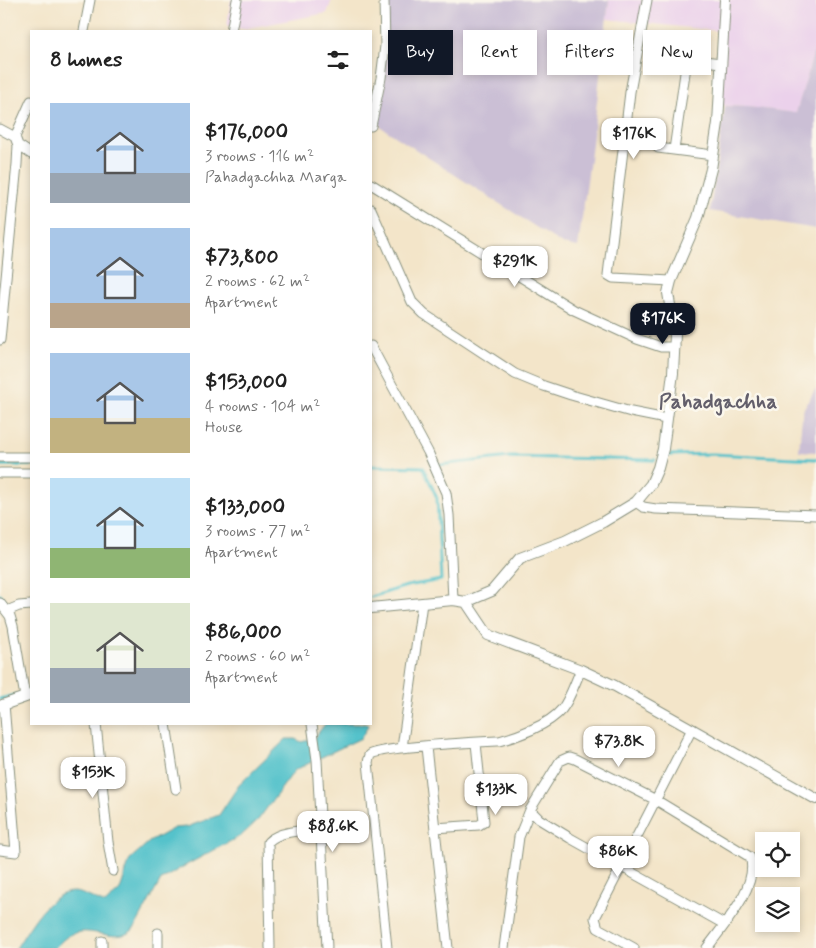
<!DOCTYPE html>
<html lang="en">
<head>
<meta charset="utf-8">
<style>
  :root { --surface:#fff; --page:#f6f6f6; --text:#222; --muted:#767676; --accent:#111827 }
  body { margin:0; font-family:Mynerve,sans-serif; background:var(--page); color:var(--text); height:100vh; display:flex; flex-direction:column; font-size:19px; white-space:nowrap }
  * { box-sizing:border-box; margin:0 }
  p { font-size:16px; color:var(--muted) }
  .icon { flex:none; width:28px; height:28px; fill:none; stroke:currentColor; stroke-width:2; stroke-linecap:round; stroke-linejoin:round }
  .map { position:relative; flex:1; overflow:hidden }
  .details { position:absolute; left:30px; top:30px; width:342px; height:695px; display:flex; flex-direction:column; background:var(--surface); border-radius:0px; box-shadow:0 2px 8px #0003 }
  .details>* { flex:none }
  .top-card { position:absolute; left:388px; top:30px; width:352px; height:45px; display:flex; gap:10px }
  .fabs { position:absolute; left:755px; top:832px; display:grid; gap:10px }
  .fabs a { display:grid; place-items:center; width:45px; height:45px; border-radius:0px; background:var(--surface); box-shadow:0 2px 8px #0003; font-size:25px }
  .price { position:absolute; translate:-50% -42px; padding:0 11px; border-radius:10px; background:#fff; color:#222; font-size:16px; line-height:32px; filter:drop-shadow(0 1px 2px #0008) }
  .price::after { content:''; position:absolute; left:50%; top:30px; width:15px; height:11px; margin-left:-8px; background:inherit; clip-path:polygon(0 0,100% 0,50% 100%) }
  .price.on { background:var(--accent); color:#fff }
  ul { padding:0; list-style:none }
  li { display:flex; align-items:center; gap:15px; height:125px; padding:0 20px }
  li span { display:grid; place-items:center; flex:none; width:140px; height:100px; border-radius:0px; color:#555 }
  li>.icon { margin-inline-start:auto }
  span .icon { width:60px; height:60px; fill:#fffc; stroke-width:1 }
  li b { font-size:21px }
  h2 { display:flex; justify-content:space-between; align-items:center; height:60px; padding:0 20px; font-size:21px }
  .tag { padding:0 18px; border-radius:0px; background:var(--surface); box-shadow:0 2px 8px #0003; font-size:18px; line-height:45px }
  .tag.on { background:var(--accent); color:#fff }
  .map>svg:first-child { display:block }
  .built { fill:#ebd1eb }
  .industrial { fill:#cbbfd5 }
  .water { fill:#55c2cb; stroke:#3a8080 }
  .lines { fill:none; stroke-linecap:round; stroke-linejoin:round }
  .stream { stroke:#55c2cb; stroke-width:3 }
  .minor-casing { stroke:#89917e; stroke-width:11 }
  .tertiary-casing { stroke:#89917e; stroke-width:12 }
  .minor { stroke:#fff; stroke-width:9 }
  .tertiary { stroke:#fff; stroke-width:10 }
  .labels { text-anchor:middle; dominant-baseline:central; stroke-width:5; stroke-linejoin:round; paint-order:stroke }
  .neighbourhood-label { font-size:21px; font-weight:bold; fill:#635f6b; stroke:#fbf7ec }
</style>
</head>
<body>
<div class="map">
<svg width="816" height="948" viewBox="0 0 816 948">
  <rect width="100%" height="100%" fill="#fbf7ec"/>
  <filter id="ink" filterUnits="userSpaceOnUse"><feTurbulence type="fractalNoise" baseFrequency=".02" numOctaves="2"/><feDisplacementMap in="SourceGraphic" scale="10" xChannelSelector="R" yChannelSelector="G"/><feConvolveMatrix kernelMatrix="1 2 1 2 8 2 1 2 1" color-interpolation-filters="sRGB"/></filter>
  <filter id="wash" filterUnits="userSpaceOnUse"><feTurbulence type="fractalNoise" baseFrequency=".0096" numOctaves="4" result="noise"/><feDisplacementMap in="SourceGraphic" scale="20" xChannelSelector="R" yChannelSelector="G"/><feGaussianBlur stdDeviation="1.12" result="paint"/><feColorMatrix in="noise" values="0 0 0 0 0 0 0 0 0 0 0 0 0 0 0 0 0 1.4 0 .05"/><feComposite in="paint" operator="in"/></filter>
  <g filter="url(#wash)">
    <rect width="100%" height="100%" fill="#f3e5c9"/>
    <path class="built" d="M231 0H332L327 13 243 29 227 26Z
      M609 0H816V45L796 113 748 107 715 105 719 31 607 19Z"/>
    <path class="industrial" d="M384 0H609L591 152 578 247 562 244 381 127 374 115 381 78Z
      M816 45V229L710 211 725 106 748 107 796 113Z
      M816 388V452L799 451 802 416 804 408Z"/>
    <path class="water" d="M325 724H367L368 726 361 738 295 770 258 820 242 835 179 869 161 880 134 929C116 946 91 924 70 935 64 938 60 943 55 948H16C30 928 51 885 80 893 88 896 97 900 105 904L120 890 130 859 149 842 174 828 187 827 219 815 239 785 286 739H295L302 742 315 737Z"/>
    <g class="lines">
      <path class="stream" d="M668 455 713 454 816 459
        M0 465H31
        M439 465 510 457 655 460
        M371 466 423 467 437 498 441 580 407 586 371 597
        M0 595 9 606
        M28 689 31 688
        M0 699 15 695"/>
    </g>
  </g>
  <g filter="url(#ink)">
    <g class="lines">
      <g class="minor-casing">
        <path id="minor" d="M647 0 630 92 608 275 613 278 671 281
          M84 31 90 0
          M231 31 237 0
          M671 57 721 63
          M371 126 381 78 385 46 384 0
          M0 129 15 137
          M18 145 31 154
          M658 148 713 155
          M674 150 687 59
          M371 184 574 310 637 339 661 347H675
          M371 209 412 302 424 314 515 374 544 386 571 395 631 412 666 419
          M0 340 17 164 18 145 15 137 31 101
          M371 346 428 452 446 493 449 515 453 600
          M0 457H31
          M0 473H31
          M636 502 643 507 656 509 816 515
          M0 603 10 616 13 626 25 697
          M7 611 19 606 31 605
          M96 724 108 842 113 871
          M166 724 176 789
          M312 724 317 760 327 948
          M426 747 448 948
          M402 748 422 603
          M530 810 539 819 570 838 724 924
          M435 828 479 825 484 822 476 743
          M0 850 16 852 4 704
          M102 948V941
          M158 948V933
          M270 948 268 842C278 831 306 830 320 829
          M387 948 368 762 370 755C380 747 480 742 499 741 518 736 549 725 562 709 570 699 575 682 581 670
          M504 948 519 837 530 810 560 761 569 757 575 759 656 800 750 857C760 885 723 926 707 948
          M634 948 598 928 595 918 692 729"/>
      </g>
      <g class="tertiary-casing">
        <path id="tertiary" d="M466 602 488 635 581 670 615 686 816 799
          M371 608 453 600 466 602 492 591 520 558 565 541 603 522 636 502 651 484 658 468 663 449 673 373 675 335 668 293 671 281 698 218 711 169 718 123 725 0
          M0 706 31 695"/>
      </g>
      <use href="#minor" class="minor"/>
      <use href="#tertiary" class="tertiary"/>
    </g>
  </g>
  <g class="labels">
    <g class="neighbourhood-label">
      <text x="718" y="402">Pahadgachha</text>
    </g>
  </g>
</svg>
<div class="fabs">
<a><svg class="icon" aria-label="locate" viewBox="0 0 24 24"><circle cx="12" cy="12" r="6"/><path d="M12 2v4M12 18v4M2 12h4M18 12h4"/></svg></a>
<a><svg class="icon" aria-label="layers" viewBox="0 0 24 24"><path d="M12 4l9 5-9 5-9-5zM3 14l9 5 9-5"/></svg></a>
</div>
<b class="price" style="left:634px;top:160px">$176K</b>
<b class="price" style="left:515px;top:288px">$291K</b>
<b class="price on" style="left:663px;top:345px">$176K</b>
<b class="price" style="left:619px;top:768px">$73.8K</b>
<b class="price" style="left:93px;top:799px">$153K</b>
<b class="price" style="left:496px;top:816px">$133K</b>
<b class="price" style="left:333px;top:853px">$88.6K</b>
<b class="price" style="left:618px;top:878px">$86K</b>
<div class="top-card">
<a class="tag on">Buy</a>
<a class="tag">Rent</a>
<a class="tag">Filters</a>
<a class="tag">New</a>
</div>
<section class="details">
<h2>8 homes<svg class="icon" aria-label="filters" viewBox="0 0 24 24"><path d="M4 7h16M4 17h16"/><circle cx="9" cy="7" r="2"/><circle cx="15" cy="17" r="2"/></svg></h2>
<ul>
<li><span style="background:linear-gradient(#a9c7e8 70%,#9aa5b1 0)"><svg class="icon" aria-label="home" viewBox="0 0 24 24"><path d="M3 11l9-7 9 7M6 9v11h12V9"/></svg></span><div><b>$176,000</b><p>3 rooms · 116 m²</p><p>Pahadgachha Marga</p></div></li>
<li><span style="background:linear-gradient(#a9c7e8 75%,#b9a48a 0)"><svg class="icon" aria-label="home" viewBox="0 0 24 24"><path d="M3 11l9-7 9 7M6 9v11h12V9"/></svg></span><div><b>$73,800</b><p>2 rooms · 62 m²</p><p>Apartment</p></div></li>
<li><span style="background:linear-gradient(#a9c7e8 65%,#c2b280 0)"><svg class="icon" aria-label="home" viewBox="0 0 24 24"><path d="M3 11l9-7 9 7M6 9v11h12V9"/></svg></span><div><b>$153,000</b><p>4 rooms · 104 m²</p><p>House</p></div></li>
<li><span style="background:linear-gradient(#bfe0f5 70%,#8fb573 0)"><svg class="icon" aria-label="home" viewBox="0 0 24 24"><path d="M3 11l9-7 9 7M6 9v11h12V9"/></svg></span><div><b>$133,000</b><p>3 rooms · 77 m²</p><p>Apartment</p></div></li>
<li><span style="background:linear-gradient(#dfe7d0 65%,#9aa5b1 0)"><svg class="icon" aria-label="home" viewBox="0 0 24 24"><path d="M3 11l9-7 9 7M6 9v11h12V9"/></svg></span><div><b>$86,000</b><p>2 rooms · 60 m²</p><p>Apartment</p></div></li>
</ul>
</section>
</div>
</body>
</html>
